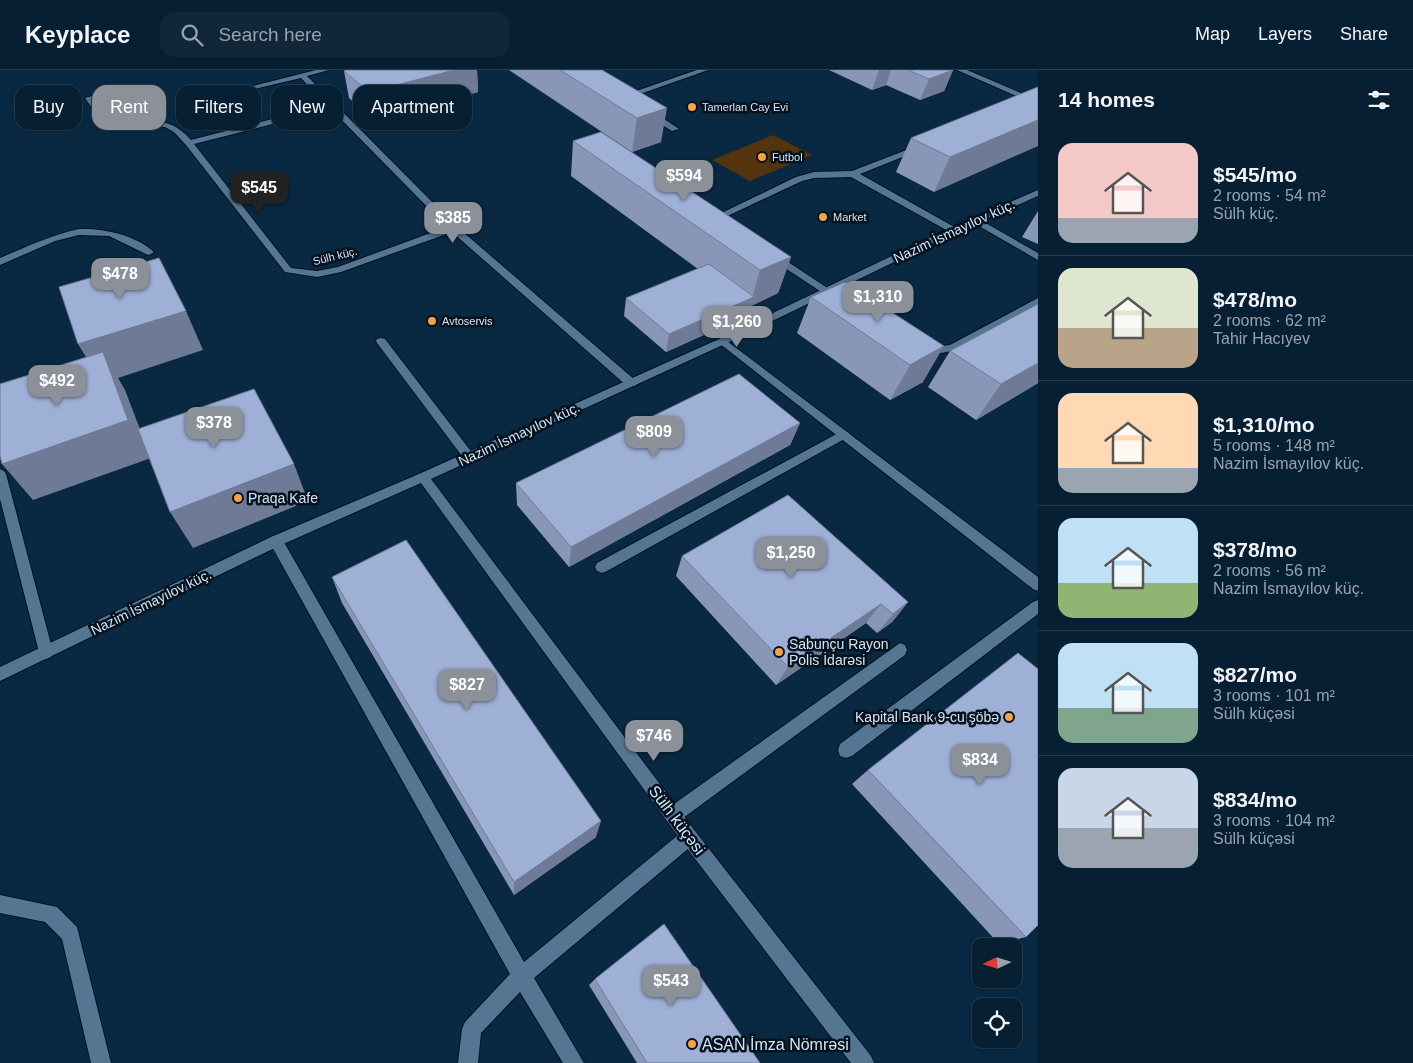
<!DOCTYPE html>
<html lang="en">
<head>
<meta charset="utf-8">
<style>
  :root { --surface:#071f32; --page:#10273a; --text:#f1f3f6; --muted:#98a2ac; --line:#283d4d; --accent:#8c9099 }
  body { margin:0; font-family:Helvetica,sans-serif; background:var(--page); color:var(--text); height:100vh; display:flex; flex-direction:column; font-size:19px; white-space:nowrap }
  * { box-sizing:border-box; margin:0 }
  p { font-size:16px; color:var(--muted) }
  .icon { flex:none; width:28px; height:28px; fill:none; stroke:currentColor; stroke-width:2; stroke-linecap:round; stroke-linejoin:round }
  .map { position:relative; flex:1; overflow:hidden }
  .drawer { display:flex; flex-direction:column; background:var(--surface); width:375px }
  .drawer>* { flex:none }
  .top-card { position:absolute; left:15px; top:15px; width:475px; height:45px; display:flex; gap:10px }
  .needle { width:32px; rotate:266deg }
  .fabs { position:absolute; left:972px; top:868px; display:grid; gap:10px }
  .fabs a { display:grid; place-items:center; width:50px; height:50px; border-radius:10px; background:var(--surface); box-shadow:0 1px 4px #0004,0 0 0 1px var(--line); font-size:25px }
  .price { position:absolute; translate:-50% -42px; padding:0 11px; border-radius:10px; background:var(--accent); color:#fff; font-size:16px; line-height:32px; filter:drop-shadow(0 1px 2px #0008) }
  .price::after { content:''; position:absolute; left:50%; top:30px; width:15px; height:11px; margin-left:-8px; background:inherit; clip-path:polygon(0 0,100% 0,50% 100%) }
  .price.selected { background:#222; color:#fff }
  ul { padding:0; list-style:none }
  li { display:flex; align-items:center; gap:15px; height:125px; padding:0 20px }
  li+li { border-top:1px solid var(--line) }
  li span { display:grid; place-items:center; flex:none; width:140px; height:100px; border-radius:15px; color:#555 }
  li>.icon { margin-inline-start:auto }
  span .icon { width:60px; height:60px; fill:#fffc; stroke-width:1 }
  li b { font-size:21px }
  h2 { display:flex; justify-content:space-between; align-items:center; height:60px; padding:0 20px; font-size:21px }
  .tag { padding:0 18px; border-radius:15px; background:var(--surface); box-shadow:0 1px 4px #0004,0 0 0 1px var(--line); font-size:18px; line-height:45px }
  .tag.selected { background:var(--accent); color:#fff }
  header { display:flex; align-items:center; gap:30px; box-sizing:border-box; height:70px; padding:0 25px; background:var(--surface); border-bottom:1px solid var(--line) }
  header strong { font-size:24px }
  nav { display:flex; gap:28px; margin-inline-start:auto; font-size:18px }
  .search { width:350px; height:45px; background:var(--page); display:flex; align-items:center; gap:12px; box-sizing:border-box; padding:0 18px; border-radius:15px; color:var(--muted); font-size:19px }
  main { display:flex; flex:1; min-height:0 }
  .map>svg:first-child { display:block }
  .green { fill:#54340e }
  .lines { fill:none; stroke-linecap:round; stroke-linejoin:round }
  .service-casing { stroke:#001123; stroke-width:2 }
  .minor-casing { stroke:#001123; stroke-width:2 }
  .tertiary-casing { stroke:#001123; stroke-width:2 }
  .service { fill:#557693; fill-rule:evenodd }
  .minor { fill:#557693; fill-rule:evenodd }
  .tertiary { fill:#557693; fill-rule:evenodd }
  .wall { fill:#8897b8 }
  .shaded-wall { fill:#6f7b96 }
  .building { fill:#9eb0d6; stroke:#6f7b96 }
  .poi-dot { fill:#f5a345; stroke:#05111c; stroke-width:2 }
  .labels { text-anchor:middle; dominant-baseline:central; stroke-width:5; stroke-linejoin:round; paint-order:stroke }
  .far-poi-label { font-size:11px; fill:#d3e4f5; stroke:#05111c; text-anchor:start }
  .far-street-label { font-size:11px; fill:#d3e4f5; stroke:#05111c }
  .street-label { font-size:14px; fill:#d3e4f5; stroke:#05111c }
  .poi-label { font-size:14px; fill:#d3e4f5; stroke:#05111c; text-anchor:start }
  .near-street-label { font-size:16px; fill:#d3e4f5; stroke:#05111c }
  .near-poi-label { font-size:16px; fill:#d3e4f5; stroke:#05111c; text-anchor:start }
</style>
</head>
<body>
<header>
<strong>Keyplace</strong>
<div class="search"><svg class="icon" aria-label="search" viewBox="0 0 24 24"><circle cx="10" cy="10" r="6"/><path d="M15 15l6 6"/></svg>Search here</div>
<nav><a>Map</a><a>Layers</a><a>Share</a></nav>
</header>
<main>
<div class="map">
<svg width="1038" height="993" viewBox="0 0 1038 993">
  <rect width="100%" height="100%" fill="#092942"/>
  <path class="green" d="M773 65 812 85 750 111 712 90Z"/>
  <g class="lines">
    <g class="service-casing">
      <path id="service" d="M697 0H708L626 29 619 27Z
        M957 0H967L1037 30 1030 32Z
        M646 41H652L679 59 672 61 646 45Z
        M922 74H925V78L860 104 956 158V162H950L851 107 814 108 802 111 719 150H713L711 148 796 107 814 102 852 101Z
        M975 147 1038 183V190L972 152 970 150Z
        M773 183 776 184 844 229 839 232 835 231 770 188 768 186Z
        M1038 228V235L957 280 925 286 920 282 925 278 950 275Z
        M381 268 385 269 473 384 475 387 473 390H465L377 273 376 271 377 269Z
        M844 360 850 364 848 367 607 501 602 503 597 501 595 497 597 493Z
        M0 399 4 401 6 404 53 582 51 587 46 589 41 587 39 582 0 429Z
        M276 466 281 467 524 892 683 761 689 758 695 761 698 767 695 773 534 908 584 993H563L520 922 481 963 478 993H458L462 959 465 952 510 904 271 475 269 471 271 467Z
        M1038 530V544L852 686 846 688 840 686 838 680 840 674 1033 532Z
        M900 573 905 575 907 580 905 585 679 751 673 754 667 751 664 745 667 739Z"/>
    </g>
    <g class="minor-casing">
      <path id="minor" d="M316 0H329L307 6 456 156 635 310 637 313 635 316H627L452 162 341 202 317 207 285 202 186 75 174 62 165 57 107 59 85 28 92 26 112 55C147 56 163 40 191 70L327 35 301 8 245 21 241 19ZM331 39 447 157 338 197 317 201 291 198 194 74Z
        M79 159C103 158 136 165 154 182L149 185 146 184 109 166 79 165 55 171 0 195V188C26 177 51 165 79 159Z
        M723 268 1038 507V521L1033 519 719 273 718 271Z
        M0 825 57 837 77 857 111 993H91L62 869 45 852 0 843Z"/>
    </g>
    <g class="tertiary-casing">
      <path id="tertiary" d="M1038 120V126L956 162 727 273 431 409 695 761 871 986 874 993H851L683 773 421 413 281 475 0 611V597L271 467 419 404 719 269 950 158Z"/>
    </g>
    <use href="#service" class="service"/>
    <use href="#minor" class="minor"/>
    <use href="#tertiary" class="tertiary"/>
  </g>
  <path class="wall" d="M346 0H477L478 22 373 50 349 28 344 1Z
    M509 0H602L661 72 632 82Z
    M829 0H953L944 21 920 30 886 15 872 20Z
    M1038 17 934 122 896 102 911 68Z
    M573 71 791 187 778 223 751 236 748 245 666 282 624 246 626 228 698 199 571 106Z
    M1038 141V174L1022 167Z
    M845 212 923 312 890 330 797 263 811 227Z
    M1038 234V313L976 350 928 317 950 281Z
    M800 353 790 375 569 497 517 435 516 413Z
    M682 486 908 532 892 552 877 563 866 553 776 615 676 506Z
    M332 507 596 767 514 825 342 533Z
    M868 700 1026 867 999 874 852 714Z
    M595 909 760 993H637L589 915Z"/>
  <path class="shaded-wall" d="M454 0H477L478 22 373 50 369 22Z
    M879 0H891L886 15 872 20Z
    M953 0 944 21 920 30 929 9Z
    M667 38 661 72 632 82 637 48Z
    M1038 50V76L934 122 950 87Z
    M791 187 778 223 751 236 748 245 666 282 669 264 752 228 760 200Z
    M186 241 203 280 118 308 125 320 151 388 33 430 2 394 102 313 78 274Z
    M944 276 923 312 890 330 910 295Z
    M1038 293V313L976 350 1001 314Z
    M800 353 790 375 569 497 571 477Z
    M294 394 308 431 193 478 170 442Z
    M908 532 892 552 877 563 893 544Z
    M881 534 866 553 776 615 788 597Z
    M601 751 596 767 514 825V812Z"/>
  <path class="building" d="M346 0H454L369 22 344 1Z
    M560 0H602L667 38 637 48Z
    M908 0H953L929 9Z
    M1038 17V50L950 87 911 68Z
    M601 62 791 187 760 200 573 71Z
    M159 188 186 241 78 274 59 217Z
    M709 194 754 227 669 264 626 228Z
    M845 212 944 276 910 295 811 227Z
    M1038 234V293L1001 314 950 281Z
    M103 282 128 350 2 394 0 386V314Z
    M739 304 800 353 571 477 516 413Z
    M254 319 294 394 170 442 138 359Z
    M788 425 908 532 893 544 881 534 788 597 682 486Z
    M406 470 601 751 514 812 332 507Z
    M1018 583 1038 599V855L1026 867 868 700Z
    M664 854 760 993H647L595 909Z"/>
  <g class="poi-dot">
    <circle cx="692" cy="37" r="5"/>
    <circle cx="762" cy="87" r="5"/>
    <circle cx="823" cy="147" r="5"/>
    <circle cx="432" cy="251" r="5"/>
    <circle cx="238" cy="428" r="5"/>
    <circle cx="779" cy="582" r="5"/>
    <circle cx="1009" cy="647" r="5"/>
    <circle cx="692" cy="974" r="5"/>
  </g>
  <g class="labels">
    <g class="far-poi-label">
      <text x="702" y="37">Tamerlan Cay Evi</text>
      <text x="772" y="87">Futbol</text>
      <text x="833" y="147">Market</text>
      <text x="442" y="251">Avtoservis</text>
    </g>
    <g class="far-street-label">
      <text transform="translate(335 186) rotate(-14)">Sülh küç.</text>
    </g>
    <g class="street-label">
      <text transform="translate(954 161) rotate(-25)">Nazim İsmayılov küç.</text>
      <text transform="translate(519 364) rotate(-25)">Nazim İsmayılov küç.</text>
      <text transform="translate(151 532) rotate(-26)">Nazim İsmayılov küç.</text>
    </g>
    <g class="poi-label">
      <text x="248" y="428">Praqa Kafe</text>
      <text x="789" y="574">Sabunçu Rayon<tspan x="789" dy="16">Polis İdarəsi</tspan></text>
      <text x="999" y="647" text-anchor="end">Kapital Bank 9-cu şöbə</text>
    </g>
    <g class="near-street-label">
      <text transform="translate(677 750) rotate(53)">Sülh küçəsi</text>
    </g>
    <g class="near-poi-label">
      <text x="702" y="974">ASAN İmza Nömrəsi</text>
    </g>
  </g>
</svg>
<div class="fabs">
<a><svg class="needle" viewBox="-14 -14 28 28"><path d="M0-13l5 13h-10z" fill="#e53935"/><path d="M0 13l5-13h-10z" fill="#98a2ac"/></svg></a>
<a><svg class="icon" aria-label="locate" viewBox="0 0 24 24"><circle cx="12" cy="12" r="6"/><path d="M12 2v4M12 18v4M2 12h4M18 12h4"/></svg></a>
</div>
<b class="price" style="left:684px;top:132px">$594</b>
<b class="price selected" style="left:259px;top:144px">$545</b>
<b class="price" style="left:453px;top:174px">$385</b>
<b class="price" style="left:120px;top:230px">$478</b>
<b class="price" style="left:878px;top:253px">$1,310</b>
<b class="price" style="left:737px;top:278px">$1,260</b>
<b class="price" style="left:57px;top:337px">$492</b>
<b class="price" style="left:214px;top:379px">$378</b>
<b class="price" style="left:654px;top:388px">$809</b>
<b class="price" style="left:791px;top:509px">$1,250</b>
<b class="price" style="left:467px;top:641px">$827</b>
<b class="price" style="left:654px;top:692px">$746</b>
<b class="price" style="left:980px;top:716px">$834</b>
<b class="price" style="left:671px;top:937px">$543</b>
<div class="top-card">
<a class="tag">Buy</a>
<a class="tag selected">Rent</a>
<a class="tag">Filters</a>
<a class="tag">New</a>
<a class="tag">Apartment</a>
</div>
</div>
<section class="drawer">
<h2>14 homes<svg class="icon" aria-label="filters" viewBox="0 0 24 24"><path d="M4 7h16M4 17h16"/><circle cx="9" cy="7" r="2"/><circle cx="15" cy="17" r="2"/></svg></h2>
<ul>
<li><span style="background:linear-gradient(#f6c9c9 75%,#9aa5b1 0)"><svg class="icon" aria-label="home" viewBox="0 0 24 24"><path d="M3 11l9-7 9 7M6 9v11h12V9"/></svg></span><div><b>$545/mo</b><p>2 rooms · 54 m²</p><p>Sülh küç.</p></div></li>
<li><span style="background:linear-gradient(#dfe7d0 60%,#b9a48a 0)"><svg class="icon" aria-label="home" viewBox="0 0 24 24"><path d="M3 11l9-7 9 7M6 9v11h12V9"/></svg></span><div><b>$478/mo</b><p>2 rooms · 62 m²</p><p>Tahir Hacıyev</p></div></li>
<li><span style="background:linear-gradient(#ffd9b3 75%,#9aa5b1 0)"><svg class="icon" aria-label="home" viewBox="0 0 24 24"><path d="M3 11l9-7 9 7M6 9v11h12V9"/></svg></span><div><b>$1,310/mo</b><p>5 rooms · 148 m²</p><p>Nazim İsmayılov küç.</p></div></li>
<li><span style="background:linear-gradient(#bfe0f5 65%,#8fb573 0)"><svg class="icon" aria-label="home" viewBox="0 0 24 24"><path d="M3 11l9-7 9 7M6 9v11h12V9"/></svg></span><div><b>$378/mo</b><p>2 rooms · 56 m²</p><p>Nazim İsmayılov küç.</p></div></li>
<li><span style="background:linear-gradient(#bfe0f5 65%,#7fa58c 0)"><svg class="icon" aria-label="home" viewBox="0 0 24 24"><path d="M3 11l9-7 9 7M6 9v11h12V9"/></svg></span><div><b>$827/mo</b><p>3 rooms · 101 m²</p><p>Sülh küçəsi</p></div></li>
<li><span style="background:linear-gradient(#c9d6e8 60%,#9aa5b1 0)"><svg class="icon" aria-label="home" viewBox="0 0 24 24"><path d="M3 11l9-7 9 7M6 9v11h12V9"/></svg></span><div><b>$834/mo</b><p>3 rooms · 104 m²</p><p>Sülh küçəsi</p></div></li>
</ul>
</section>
</main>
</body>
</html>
